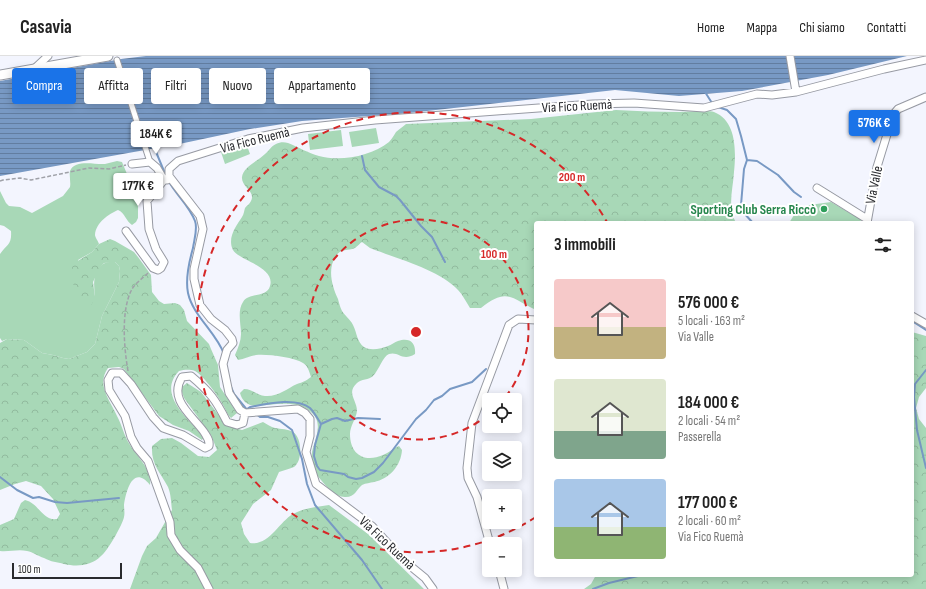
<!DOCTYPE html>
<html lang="it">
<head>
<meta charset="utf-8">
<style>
  :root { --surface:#fff; --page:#f6f6f6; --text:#222; --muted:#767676; --line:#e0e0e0; --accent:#1a73e8 }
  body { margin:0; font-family:"Sofia Sans Condensed",sans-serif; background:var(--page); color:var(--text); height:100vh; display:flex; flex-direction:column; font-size:15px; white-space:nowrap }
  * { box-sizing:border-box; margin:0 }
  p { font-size:13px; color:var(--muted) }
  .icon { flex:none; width:22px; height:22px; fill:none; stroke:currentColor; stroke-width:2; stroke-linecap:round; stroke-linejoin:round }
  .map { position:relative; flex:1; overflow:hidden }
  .side { position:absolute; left:534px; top:165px; width:380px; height:356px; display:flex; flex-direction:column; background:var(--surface); border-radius:4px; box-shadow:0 2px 10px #0003 }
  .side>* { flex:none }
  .hud { position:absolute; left:12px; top:12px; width:380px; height:36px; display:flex; gap:8px }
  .tools { position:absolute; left:482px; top:337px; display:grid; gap:8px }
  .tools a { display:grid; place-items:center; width:40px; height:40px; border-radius:4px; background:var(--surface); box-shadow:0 2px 10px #0003; font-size:20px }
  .scale { position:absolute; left:12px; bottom:10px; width:110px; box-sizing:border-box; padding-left:4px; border:2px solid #292a2e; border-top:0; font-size:11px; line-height:14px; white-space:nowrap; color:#292a2e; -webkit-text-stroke:3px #fff; paint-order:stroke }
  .price { position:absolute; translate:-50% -34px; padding:0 9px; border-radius:4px; background:#fff; color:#222; font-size:13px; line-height:26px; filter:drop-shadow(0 1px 2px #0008) }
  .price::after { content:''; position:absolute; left:50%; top:24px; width:12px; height:9px; margin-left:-6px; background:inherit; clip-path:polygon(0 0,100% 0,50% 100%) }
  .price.selected { background:var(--accent); color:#fff }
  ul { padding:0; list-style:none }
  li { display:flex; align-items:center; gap:12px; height:100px; padding:0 20px }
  li span { display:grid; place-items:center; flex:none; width:112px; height:80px; border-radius:4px; color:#555 }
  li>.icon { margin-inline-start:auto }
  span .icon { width:48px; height:48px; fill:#fffc; stroke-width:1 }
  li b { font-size:17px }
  h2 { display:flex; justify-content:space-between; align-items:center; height:48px; padding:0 20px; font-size:17px }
  .pill { padding:0 14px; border-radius:4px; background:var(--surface); box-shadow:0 2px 10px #0003; font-size:14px; line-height:36px }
  .pill.selected { background:var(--accent); color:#fff }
  header { display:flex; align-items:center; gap:24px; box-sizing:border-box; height:56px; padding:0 20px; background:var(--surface); border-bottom:1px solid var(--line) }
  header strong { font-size:19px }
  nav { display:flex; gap:22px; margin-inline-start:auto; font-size:14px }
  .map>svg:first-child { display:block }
  .green { fill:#a8d8b7 }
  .forest { fill:url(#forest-crowns) }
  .water { fill:url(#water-rules) }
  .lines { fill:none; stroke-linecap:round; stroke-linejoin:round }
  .stream { stroke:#7899c4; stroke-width:2 }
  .pedestrian-casing { stroke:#979aa3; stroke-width:7 }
  .minor-casing { stroke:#979aa3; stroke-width:9 }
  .secondary-casing { stroke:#979aa3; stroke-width:11 }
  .path { stroke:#9fa1a8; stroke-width:1.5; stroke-dasharray:4 2; stroke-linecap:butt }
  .pedestrian { stroke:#fff; stroke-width:5 }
  .minor { stroke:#fff; stroke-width:7 }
  .secondary { stroke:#fff; stroke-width:9 }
  .ring { fill:none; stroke:#d62828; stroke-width:2; stroke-dasharray:7 5 }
  .leisure-dot { fill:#2e9e5b; stroke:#fff; stroke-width:1.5 }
  .labels { text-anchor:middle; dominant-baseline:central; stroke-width:4; stroke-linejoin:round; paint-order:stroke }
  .street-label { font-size:14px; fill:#292a2e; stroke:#fff }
  .leisure-label { font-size:14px; font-weight:bold; fill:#27864d; stroke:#fff; text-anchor:end }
  .centre { fill:#d62828; stroke:#fff; stroke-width:2 }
  .ring-label { font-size:12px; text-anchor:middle; font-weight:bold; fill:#d62828; stroke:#fff; stroke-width:4; stroke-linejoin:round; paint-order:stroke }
</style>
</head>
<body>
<header>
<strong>Casavia</strong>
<nav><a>Home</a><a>Mappa</a><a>Chi siamo</a><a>Contatti</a></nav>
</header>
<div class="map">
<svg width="926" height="533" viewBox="0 0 926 533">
  <defs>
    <pattern id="forest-crowns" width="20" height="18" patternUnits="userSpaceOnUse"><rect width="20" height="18" fill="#a8d8b7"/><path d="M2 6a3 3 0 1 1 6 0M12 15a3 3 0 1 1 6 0" fill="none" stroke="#91ba9e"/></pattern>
    <pattern id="water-rules" width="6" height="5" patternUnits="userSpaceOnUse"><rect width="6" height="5" fill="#7899c4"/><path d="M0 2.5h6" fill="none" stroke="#627da0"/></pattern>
  </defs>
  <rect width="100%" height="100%" fill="#f3f5fe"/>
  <path class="green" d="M376 72 379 87 352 91 349 76Z
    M341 74 343 90 310 94 308 78Z
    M246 87 250 98 225 108 221 96Z
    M117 105 122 106 127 118 138 127 141 135 138 148V162L136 166 132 169C126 165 125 157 118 154 109 158 96 166 95 179 95 181 98 185 99 188L92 196 78 204 95 241C93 226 93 204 115 206L119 210 120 215 119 226 102 260 95 288 87 296 69 303 63 302 53 299 42 297 24 284 7 283 2 285 0 282V198C7 188 12 189 11 175L4 170 0 169V135L6 147 9 150 20 151 32 157 63 140 70 131C71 126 69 120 70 115 75 103 95 109 105 108 109 107 113 106 117 105Z
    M831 146 860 163 862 167H789L794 159 801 157 809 149Z"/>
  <path class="forest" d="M616 54C637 55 659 56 680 56 688 56 708 54 714 56 737 65 736 96 734 116 733 134 727 150 736 167H536V254C511 242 507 231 481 252H470C466 246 463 239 458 234 440 214 395 202 370 192L362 186C360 187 358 190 355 192 348 195 341 192 336 200 327 213 332 230 338 243 339 247 340 251 342 255 345 260 351 264 353 269 357 277 357 286 364 291 370 295 381 293 388 290 391 289 395 286 398 285 410 281 416 287 415 298 402 306 399 295 389 298 383 300 379 314 373 320 369 324 361 323 357 327 346 337 357 344 357 355 356 363 350 370 350 378 350 399 365 407 383 399 389 397 393 392 399 390L402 394C401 410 389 423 374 426 370 427 366 427 362 429 356 434 355 441 346 441 336 442 327 431 321 424 315 418 311 405 312 396 315 383 324 367 311 356 297 343 273 349 255 350 247 349 242 345 240 337L244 333C252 333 257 339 265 340 278 341 286 333 297 328 303 326 306 325 311 321 309 315 308 310 303 307 293 301 268 298 256 299 250 300 244 303 238 304L235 299C238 292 241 285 241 278 241 268 237 255 243 246 249 236 267 242 270 230 276 211 238 204 233 194 227 182 236 170 242 161 244 158 244 155 245 152 246 150 250 148 251 145 256 135 241 131 242 121 243 111 258 105 265 98 269 95 271 90 276 88 280 86 284 86 288 87 298 91 308 97 319 100 341 106 371 100 389 86 392 83 394 79 396 76 399 73 403 71 406 68L531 63Z
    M110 183 115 185 134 196 138 201 151 219 152 236 159 245 164 248 175 247 180 249 184 254 187 265 209 288 211 293 218 309 220 331 237 357 231 362C227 358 226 354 223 349 219 341 203 319 195 315 189 313 184 314 179 315 157 338 187 361 201 378L203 382 202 384 189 375 173 369 159 360 124 313 119 311 108 312C96 329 110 344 117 360 122 369 124 380 130 389 138 402 152 413 150 429 133 408 126 435 124 449 124 453 125 457 124 461 123 468 107 496 101 500 91 510 77 511 64 508 57 506 51 506 44 502 38 500 33 496 27 495 18 493 9 496 0 495V469L14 463 21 447 25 444C39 447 42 465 57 463L60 458 53 443 41 430 26 425 15 428 0 434V287L7 283 24 284 42 297 53 299 63 302 69 303 87 296 95 288 102 260 119 226 120 215 119 210 115 206 104 207 100 211 93 226 95 241 90 252 85 251C77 238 68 224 73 208L92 196 99 188Z
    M912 276 926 280V332L919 341 916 352 919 363 926 372V533H584L591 528 596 519H912Z
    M187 327 201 336 227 370 242 374 263 366C267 368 271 371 275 372 281 373 288 373 293 376 302 381 303 405 294 411 290 413 284 414 279 416L271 434 253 448 241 467 244 478 250 487C269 490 279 466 293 458 304 452 317 451 329 449L368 478 424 533H130L142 500 147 490 156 482 172 454C171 446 171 438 168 431 160 416 151 409 152 390L161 383 172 382 181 387 198 400 209 401 217 394 211 379 184 342 182 336V331Z"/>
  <path class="water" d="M146 0H907L828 19 742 35 679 40 615 34 409 57 302 65 250 73 184 87 0 120V25L121 3Z"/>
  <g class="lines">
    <path class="stream" d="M705 36 712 47
      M718 51 727 54 736 63 741 80 747 104 744 113 741 149 743 156 753 167
      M154 91 166 120
      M362 100 365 114 379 131 396 140 400 144 421 170 432 181 445 206
      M747 104 757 105 778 119 794 136 801 141
      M168 124C176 139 189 149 195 165 198 173 194 184 193 192 189 206 185 222 188 237 193 260 216 276 224 298
      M912 265 926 274
      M926 314 915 328 914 341 917 374 926 412
      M231 331 234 338 248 355
      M247 353 250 351C266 348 296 341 310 352 314 356 318 363 321 368L315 389 314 400 317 410 320 414 344 418 348 421 356 423 362 422 374 416 383 407 416 363 426 354 434 344 442 340 450 333 472 326 486 313
      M256 358 260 361H268L280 365 292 374 302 403 307 428 315 449 362 504 382 533
      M321 368 332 363 337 362 345 365 358 362 380 363
      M0 421 17 434 33 442 39 441 55 446 67 447 119 442
      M593 533 609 527 642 519"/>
    <g class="pedestrian-casing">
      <path id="pedestrian" d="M117 4 150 106"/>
    </g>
    <g class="minor-casing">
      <path id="minor" d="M790 0 796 36
        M34 13 48 0
        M132 108 150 106 157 112 164 124H167
        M817 132 867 163
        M867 167 877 111 893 59 898 53 926 41
        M126 175 153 212 158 214 161 212 164 206 156 193 149 173 147 145 164 124
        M912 260 926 268
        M490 488 477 441 468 422 467 412 472 367 509 269 518 263 536 264
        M499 514 504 533
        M209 533 198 512 180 494 171 479 170 466 148 405 137 392 131 381 125 360 109 334 108 324 112 317H121L131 328 153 361 163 372 183 379 205 392 209 390C210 384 207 381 204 376 192 359 168 344 182 321L191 320C210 336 216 344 227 366L237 369 243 367 245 357
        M433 533 425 522 403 504 372 470 316 428 306 396 310 380V363L305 357 298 353 245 357 240 354 229 337 223 308 227 294 233 287 232 283 225 274 211 263 200 249 194 223V213L203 173 200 160 169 120V113L178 105 248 83 303 72 375 64 593 48 634 47 704 52 757 38 772 39 796 36 884 13 926 4"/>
    </g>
    <g class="secondary-casing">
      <path id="secondary" d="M0 19 108 0"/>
    </g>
    <path class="path" d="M0 125 3 124 20 122 31 124 89 112 109 113 126 109
      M128 315C124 292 121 256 131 235 134 228 143 222 148 217"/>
    <use href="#pedestrian" class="pedestrian"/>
    <use href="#minor" class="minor"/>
    <use href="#secondary" class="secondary"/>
  </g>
  <g class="ring">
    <path d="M489 358A110 110 0 1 1 503 344"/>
    <path d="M536 461A220 220 0 1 1 607 166"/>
  </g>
  <circle class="leisure-dot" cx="824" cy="153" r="4"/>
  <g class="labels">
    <g class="street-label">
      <text transform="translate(577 50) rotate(-3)">Via Fico Ruemà</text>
      <text transform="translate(255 84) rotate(-14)">Via Fico Ruemà</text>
      <text transform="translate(874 129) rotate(-78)">Via Valle</text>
      <text transform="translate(387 487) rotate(43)">Via Fico Ruemà</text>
    </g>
    <g class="leisure-label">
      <text x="816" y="153">Sporting Club Serra Riccò</text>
    </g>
  </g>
  <circle cx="416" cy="276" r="6" class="centre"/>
  <g class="ring-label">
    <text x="572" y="125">200 m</text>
    <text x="494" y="202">100 m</text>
  </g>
</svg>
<div class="tools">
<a><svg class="icon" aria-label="locate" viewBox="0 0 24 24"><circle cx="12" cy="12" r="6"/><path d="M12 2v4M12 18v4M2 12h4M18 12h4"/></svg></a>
<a><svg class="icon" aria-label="layers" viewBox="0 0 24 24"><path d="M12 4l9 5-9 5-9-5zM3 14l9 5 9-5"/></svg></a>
<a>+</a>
<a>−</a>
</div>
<div class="scale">100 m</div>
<b class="price selected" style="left:874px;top:88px">576K €</b>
<b class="price" style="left:156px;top:99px">184K €</b>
<b class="price" style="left:138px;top:151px">177K €</b>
<div class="hud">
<a class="pill selected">Compra</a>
<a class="pill">Affitta</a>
<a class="pill">Filtri</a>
<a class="pill">Nuovo</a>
<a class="pill">Appartamento</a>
</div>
<section class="side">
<h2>3 immobili<svg class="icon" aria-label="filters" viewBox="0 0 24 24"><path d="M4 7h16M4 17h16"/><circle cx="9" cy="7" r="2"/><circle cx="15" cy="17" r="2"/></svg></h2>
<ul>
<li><span style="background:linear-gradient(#f6c9c9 60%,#c2b280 0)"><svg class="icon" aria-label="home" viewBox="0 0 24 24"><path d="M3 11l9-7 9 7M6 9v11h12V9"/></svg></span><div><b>576 000 €</b><p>5 locali · 163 m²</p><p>Via Valle</p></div></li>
<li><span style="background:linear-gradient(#dfe7d0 65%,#7fa58c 0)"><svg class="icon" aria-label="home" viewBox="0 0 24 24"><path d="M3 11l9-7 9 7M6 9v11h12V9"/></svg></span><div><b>184 000 €</b><p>2 locali · 54 m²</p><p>Passerella</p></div></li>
<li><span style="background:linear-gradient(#a9c7e8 60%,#8fb573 0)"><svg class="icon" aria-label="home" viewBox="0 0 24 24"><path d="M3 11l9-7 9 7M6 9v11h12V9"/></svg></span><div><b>177 000 €</b><p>2 locali · 60 m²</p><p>Via Fico Ruemà</p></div></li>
</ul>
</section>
</div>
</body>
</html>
